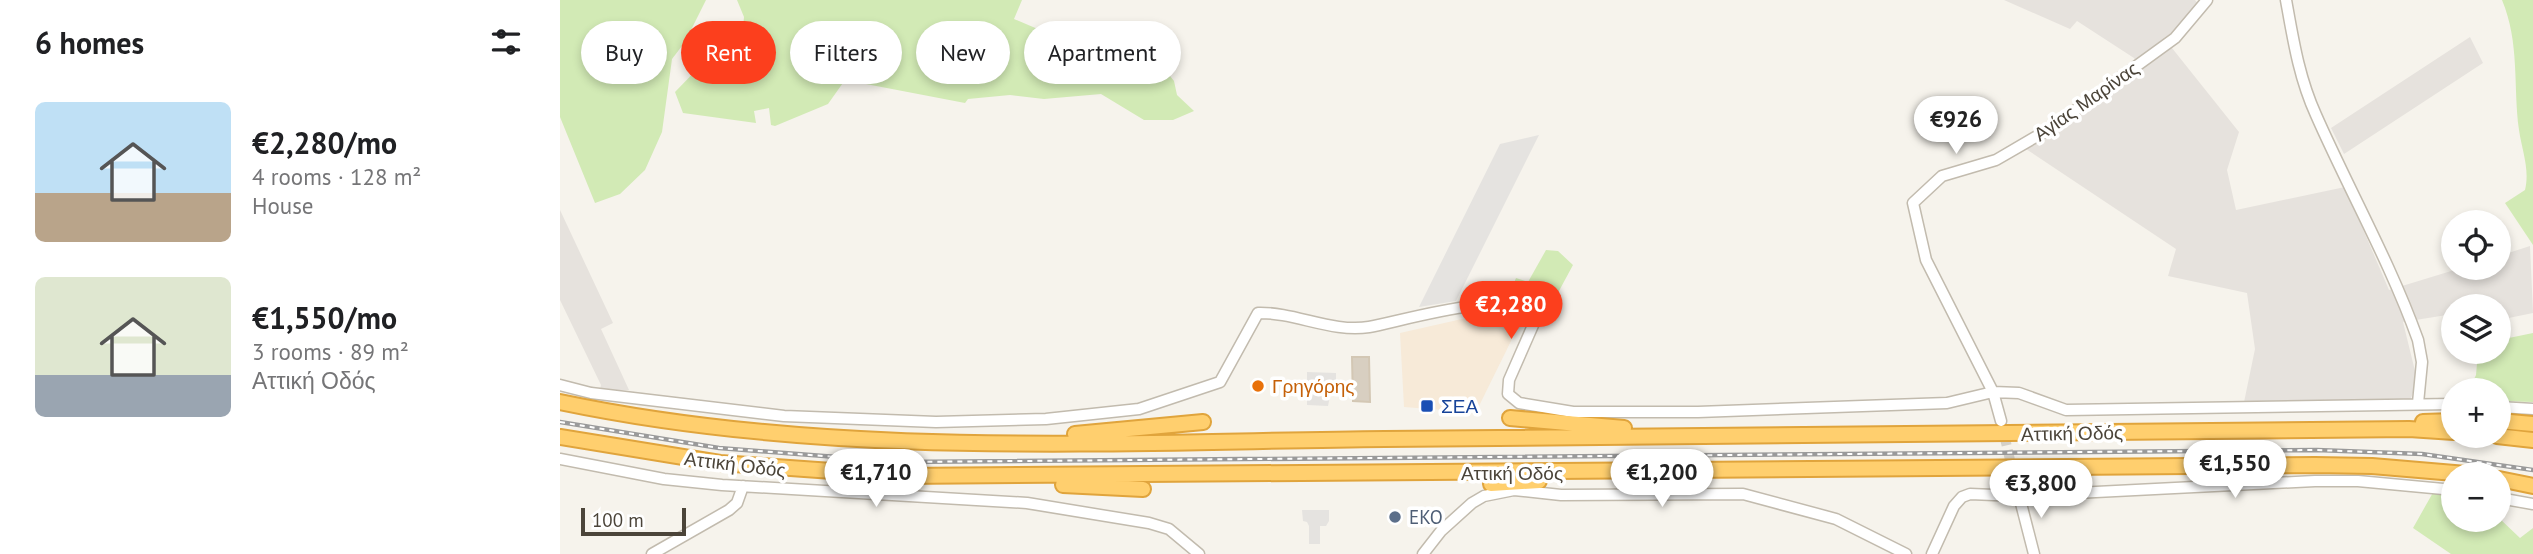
<!DOCTYPE html>
<html lang="en">
<head>
<meta charset="utf-8">
<style>
  :root { --surface:#fff; --page:#f2f2f2; --text:#202124; --muted:#757577; --accent:#fc3f1d }
  body { margin:0; font-family:"PT Sans",sans-serif; background:var(--page); color:var(--text); height:100vh; display:flex; flex-direction:column; font-size:26px; white-space:nowrap }
  * { box-sizing:border-box; margin:0 }
  p { font-size:23px; color:var(--muted) }
  .icon { flex:none; width:38px; height:38px; fill:none; stroke:currentColor; stroke-width:2; stroke-linecap:round; stroke-linejoin:round }
  .map { position:relative; flex:1; overflow:hidden }
  .drawer { display:flex; flex-direction:column; background:var(--surface); width:560px }
  .drawer>* { flex:none }
  .hud { position:absolute; left:21px; top:21px; width:665px; height:63px; display:flex; gap:14px }
  .fabs { position:absolute; left:1881px; top:210px; display:grid; gap:14px }
  .fabs a { display:grid; place-items:center; width:70px; height:70px; border-radius:50%; background:var(--surface); box-shadow:0 4px 10px #0003; font-size:35px }
  .scale { position:absolute; left:21px; bottom:18px; width:105px; box-sizing:border-box; padding-left:7px; border:4px solid #4b4439; border-top:0; font-size:19px; line-height:24px; white-space:nowrap; color:#4b4439; -webkit-text-stroke:5px #fff; paint-order:stroke }
  .price { position:absolute; translate:-50% -60px; padding:0 16px; border-radius:24px; background:#fff; color:#222; font-size:23px; line-height:46px; filter:drop-shadow(0 2px 4px #0008) }
  .price::after { content:''; position:absolute; left:50%; top:42px; width:21px; height:16px; margin-left:-10px; background:inherit; clip-path:polygon(0 0,100% 0,50% 100%) }
  .price.selected { background:var(--accent); color:#fff }
  ul { padding:0; list-style:none }
  li { display:flex; align-items:center; gap:21px; height:175px; padding:0 35px }
  li span { display:grid; place-items:center; flex:none; width:196px; height:140px; border-radius:10px; color:#555 }
  li>.icon { margin-inline-start:auto }
  span .icon { width:84px; height:84px; fill:#fffc; stroke-width:1 }
  li b { font-size:30px }
  h2 { display:flex; justify-content:space-between; align-items:center; height:84px; padding:0 35px; font-size:30px }
  .tag { padding:0 24px; border-radius:32px; background:var(--surface); box-shadow:0 4px 10px #0003; font-size:24px; line-height:63px }
  .tag.selected { background:var(--accent); color:#fff }
  main { display:flex; flex:1; min-height:0 }
  .map>svg:first-child { display:block }
  .commercial { fill:#f7ead8 }
  .industrial { fill:#e6e2dd }
  .green { fill:#d2eab5 }
  .parking { fill:#e5e3e0 }
  .building { fill:#d8cfc1; stroke:#d3c7b4; stroke-width:2 }
  .lines { fill:none; stroke-linecap:round; stroke-linejoin:round }
  .minor-tunnel { stroke:#d4d0c8; stroke-width:10; stroke-dasharray:10 5; stroke-linecap:butt }
  .minor-casing { stroke:#c2bbae; stroke-width:13 }
  .highway-casing { stroke:#e0a43c; stroke-width:18 }
  .minor { stroke:#fff; stroke-width:10 }
  .highway { stroke:#ffcf6e; stroke-width:14 }
  .rail-casing { stroke:#9a9a9a; stroke-width:4.5 }
  .rail { stroke:#fff; stroke-width:2; stroke-dasharray:5; stroke-linecap:butt }
  .food-dot { fill:#e8710a; stroke:#fff; stroke-width:2.5 }
  .transit-dot { fill:#1a4fb4; stroke:#fff; stroke-width:2.5 }
  .service-dot { fill:#5c6f8a; stroke:#fff; stroke-width:2.5 }
  .labels { text-anchor:middle; dominant-baseline:central; stroke-width:7; stroke-linejoin:round; paint-order:stroke }
  .street-label { font-size:19px; fill:#4b4439; stroke:#fff }
  .food-label { font-size:19px; fill:#c56008; stroke:#fff; text-anchor:start }
  .transit-label { font-size:19px; fill:#164399; stroke:#fff; text-anchor:start }
  .service-label { font-size:19px; fill:#4e5e75; stroke:#fff; text-anchor:start }
</style>
</head>
<body>
<main>
<section class="drawer">
<h2>6 homes<svg class="icon" aria-label="filters" viewBox="0 0 24 24"><path d="M4 7h16M4 17h16"/><circle cx="9" cy="7" r="2"/><circle cx="15" cy="17" r="2"/></svg></h2>
<ul>
<li><span style="background:linear-gradient(#bfe0f5 65%,#b9a48a 0)"><svg class="icon" aria-label="home" viewBox="0 0 24 24"><path d="M3 11l9-7 9 7M6 9v11h12V9"/></svg></span><div><b>€2,280/mo</b><p>4 rooms · 128 m²</p><p>House</p></div></li>
<li><span style="background:linear-gradient(#dfe7d0 70%,#9aa5b1 0)"><svg class="icon" aria-label="home" viewBox="0 0 24 24"><path d="M3 11l9-7 9 7M6 9v11h12V9"/></svg></span><div><b>€1,550/mo</b><p>3 rooms · 89 m²</p><p>Αττική Οδός</p></div></li>
</ul>
</section>
<div class="map">
<svg width="1973" height="554" viewBox="0 0 1973 554">
  <rect width="100%" height="100%" fill="#f6f3ec"/>
  <path class="commercial" d="M924 314 949 322 953 337 919 406 908 412 844 407 840 333Z"/>
  <path class="industrial" d="M1444 0H1635L1640 6 1625 24 1604 38 1679 132 1667 170 1676 210 1785 187 1829 290 1901 268H1939V256L1970 246 1973 313 1939 320V306H1894L1893 314 1843 322 1855 371V387L1850 401 1683 407 1695 349 1687 293 1608 276 1616 249 1466 149 1580 69 1574 58 1517 21 1510 29Z
    M1910 37 1923 63 1784 154 1771 128Z
    M0 210 53 323 41 329 69 390H40L41 385 0 300Z"/>
  <path class="green" d="M0 0H146L125 42 112 59 102 132 85 170 60 194 35 203 0 117Z
    M177 0H462L454 19 567 67 587 58 602 66 614 81 617 95 634 111 613 120H584L541 94 484 99 450 95 408 99 405 103 285 80 268 104 215 126 211 125 209 108 194 111 196 123 123 113 115 92 148 58 167 48 183 28 184 17Z
    M1942 0H1973V245L1945 203 1965 190C1970 169 1962 151 1959 130 1953 86 1960 43 1942 0Z
    M986 250 998 251 1013 265 993 302 950 299 949 295 956 278 968 282Z
    M1973 333V402L1939 401V390H1909L1916 375 1918 352H1939V340Z
    M1875 489 1893 492 1894 520 1939 518 1960 538 1973 528V554H1891L1853 528Z"/>
  <path class="parking" d="M979 135 896 301 859 307 940 144Z
    M747 372 776 373V386H772L768 406 747 405Z
    M742 510H769V521L766 526H760V544H749V526L747 522 743 521Z"/>
  <path class="building" d="M792 357H809L810 402 793 401Z"/>
  <g class="lines">
    <path class="minor-tunnel" d="M1441 421 1453 473"/>
    <g class="minor-casing">
      <path id="minor" d="M1726 0C1733 39 1739 78 1756 115 1789 190 1830 262 1858 340L1862 362 1858 403
        M0 385 31 393 224 416 376 422 486 419 579 409 660 382 698 313C735 312 772 333 809 327 842 321 947 289 971 313L974 323 949 380 948 394 959 403 1013 412H1138L1387 403 1433 392 1459 393 1506 410 1894 404
        M1939 407 1973 409
        M1441 421 1433 392 1366 260 1353 203 1382 176 1436 160 1491 128 1615 38 1647 0
        M0 459 104 479 162 485 467 503 589 523 609 529 639 554
        M1455 480 1474 554
        M1939 498 1973 504
        M92 554 169 510 177 503 183 486
        M863 554 881 531 912 503 924 496 954 490 1001 495 1183 494 1276 519 1346 554
        M1372 554 1394 506 1402 497 1410 494 1458 496 1755 481H1798L1894 490"/>
    </g>
    <g class="highway-casing">
      <path id="highway" d="M0 402C272 459 550 442 825 439 1167 435 1508 433 1849 429L1894 432
        M950 418 1064 428
        M1939 421 1973 424
        M1863 422 1894 421
        M515 434 643 422
        M1937 436 1973 440
        M0 437 160 463 342 476 1755 465 1812 466 1906 474
        M1939 479 1973 486
        M931 484 979 481
        M503 485 583 489"/>
    </g>
    <use href="#minor" class="minor"/>
    <use href="#highway" class="highway"/>
    <g class="rail-casing">
      <path id="rail" d="M0 422 159 448 342 462 1757 450 1862 454 1973 470"/>
    </g>
    <use href="#rail" class="rail"/>
  </g>
  <circle class="food-dot" cx="698" cy="386" r="7"/>
  <rect class="transit-dot" x="860" y="399" width="14" height="14" rx="3.5"/>
  <circle class="service-dot" cx="835" cy="517" r="7"/>
  <g class="labels">
    <g class="street-label">
      <text transform="translate(1526 101) rotate(-35)">Αγίας Μαρίνας</text>
      <text transform="translate(1512 433) rotate(-1)">Αττική Οδός</text>
      <text transform="translate(175 464) rotate(7)">Αττική Οδός</text>
      <text x="952" y="473">Αττική Οδός</text>
    </g>
    <g class="food-label">
      <text x="712" y="386">Γρηγόρης</text>
    </g>
    <g class="transit-label">
      <text x="881" y="406">ΣΕΑ</text>
    </g>
    <g class="service-label">
      <text x="849" y="517">EKO</text>
    </g>
  </g>
</svg>
<div class="fabs">
<a><svg class="icon" aria-label="locate" viewBox="0 0 24 24"><circle cx="12" cy="12" r="6"/><path d="M12 2v4M12 18v4M2 12h4M18 12h4"/></svg></a>
<a><svg class="icon" aria-label="layers" viewBox="0 0 24 24"><path d="M12 4l9 5-9 5-9-5zM3 14l9 5 9-5"/></svg></a>
<a>+</a>
<a>−</a>
</div>
<div class="scale">100 m</div>
<b class="price" style="left:1396px;top:156px">€926</b>
<b class="price selected" style="left:951px;top:341px">€2,280</b>
<b class="price" style="left:1675px;top:500px">€1,550</b>
<b class="price" style="left:316px;top:509px">€1,710</b>
<b class="price" style="left:1102px;top:509px">€1,200</b>
<b class="price" style="left:1481px;top:520px">€3,800</b>
<div class="hud">
<a class="tag">Buy</a>
<a class="tag selected">Rent</a>
<a class="tag">Filters</a>
<a class="tag">New</a>
<a class="tag">Apartment</a>
</div>
</div>
</main>
</body>
</html>
